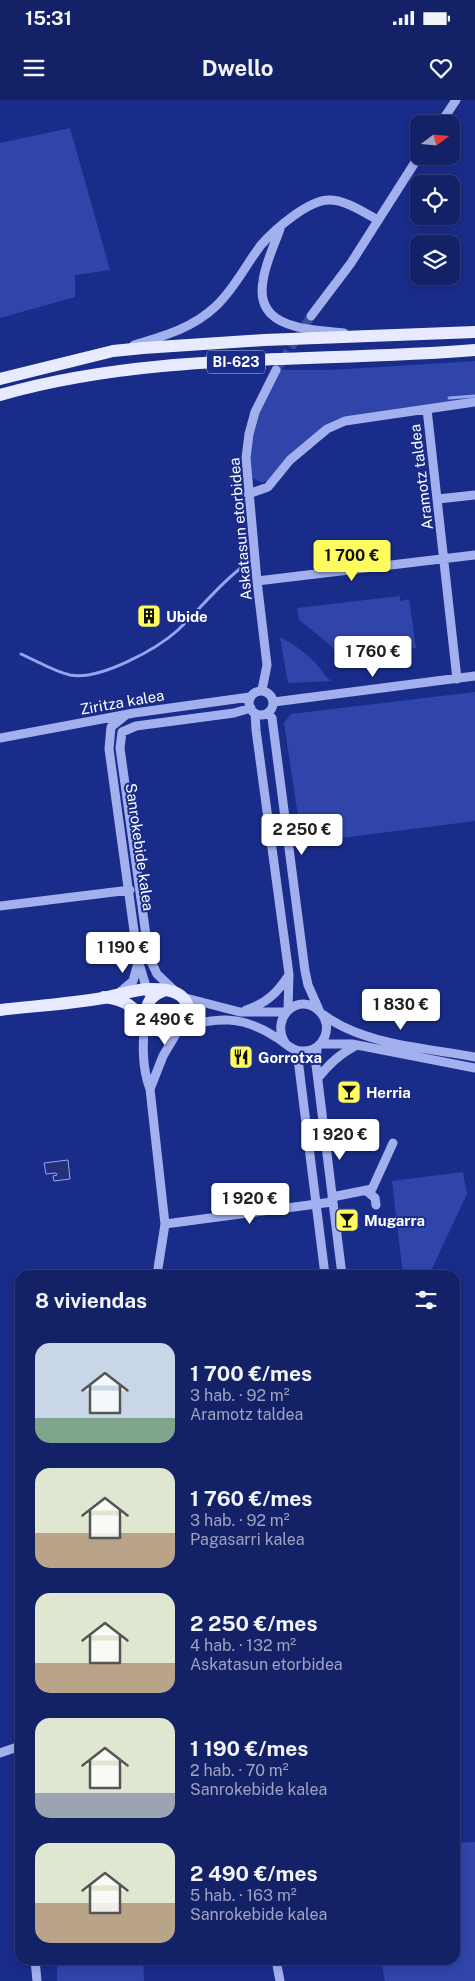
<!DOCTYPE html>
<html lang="es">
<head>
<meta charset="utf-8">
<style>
  :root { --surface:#132167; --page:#202e70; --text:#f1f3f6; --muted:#9da3c0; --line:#323e7b; --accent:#fffc5e }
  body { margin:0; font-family:"Public Sans",sans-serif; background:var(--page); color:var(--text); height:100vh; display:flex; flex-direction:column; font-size:19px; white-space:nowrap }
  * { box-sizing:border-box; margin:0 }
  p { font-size:16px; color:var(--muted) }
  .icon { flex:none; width:28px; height:28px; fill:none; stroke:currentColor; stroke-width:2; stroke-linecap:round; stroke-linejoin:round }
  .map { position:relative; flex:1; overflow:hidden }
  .sheet { position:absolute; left:15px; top:1170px; width:445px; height:695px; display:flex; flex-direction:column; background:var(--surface); border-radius:15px; box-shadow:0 2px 8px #0003,0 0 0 1px var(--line) }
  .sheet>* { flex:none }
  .needle { width:32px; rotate:74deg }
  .tools { position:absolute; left:410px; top:15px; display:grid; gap:10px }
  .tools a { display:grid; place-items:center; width:50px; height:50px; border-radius:10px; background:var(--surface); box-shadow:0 2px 8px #0003,0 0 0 1px var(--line); font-size:25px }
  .price { position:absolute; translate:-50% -42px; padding:0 11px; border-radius:5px; background:#fff; color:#222; font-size:16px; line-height:32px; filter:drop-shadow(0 1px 2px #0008) }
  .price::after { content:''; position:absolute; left:50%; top:30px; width:15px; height:11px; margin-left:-8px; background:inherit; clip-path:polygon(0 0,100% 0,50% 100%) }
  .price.active { background:var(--accent); color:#111 }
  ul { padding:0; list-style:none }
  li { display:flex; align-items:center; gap:15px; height:125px; padding:0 20px }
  li span { display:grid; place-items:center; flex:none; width:140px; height:100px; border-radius:15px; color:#555 }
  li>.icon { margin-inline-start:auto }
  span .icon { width:60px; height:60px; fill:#fffc; stroke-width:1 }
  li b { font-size:21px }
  h2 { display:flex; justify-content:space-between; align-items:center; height:60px; padding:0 20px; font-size:21px }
  .status { display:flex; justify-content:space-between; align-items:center; height:35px; padding:0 25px; background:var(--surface); direction:ltr }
  .status svg { height:14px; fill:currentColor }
  header { display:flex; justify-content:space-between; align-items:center; height:65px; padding:0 20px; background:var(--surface); font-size:22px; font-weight:700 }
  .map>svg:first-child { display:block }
  .green { fill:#2f45a9 }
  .water { fill:#233178; stroke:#95a6f0 }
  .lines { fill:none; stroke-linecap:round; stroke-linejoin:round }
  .stream { stroke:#95a6f0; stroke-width:3 }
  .minor-tunnel { stroke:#3c4c9b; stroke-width:9; stroke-dasharray:9 4.5; stroke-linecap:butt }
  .minor { stroke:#a2b0ed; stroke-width:9 }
  .major { stroke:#e8ebff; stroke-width:12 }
  .labels { text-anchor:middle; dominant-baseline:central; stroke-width:4; stroke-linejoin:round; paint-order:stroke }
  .shield { fill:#192c89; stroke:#bac0dc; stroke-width:1 }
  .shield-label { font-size:14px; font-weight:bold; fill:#fff }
  .street-label { font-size:15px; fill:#fff; stroke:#192c89 }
  .poi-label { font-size:15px; font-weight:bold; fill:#fff; stroke:#192c89; text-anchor:start }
</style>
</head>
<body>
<div class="status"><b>15:31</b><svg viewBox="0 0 49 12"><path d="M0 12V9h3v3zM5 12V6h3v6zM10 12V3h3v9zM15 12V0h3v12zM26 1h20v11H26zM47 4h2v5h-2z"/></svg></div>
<header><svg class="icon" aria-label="menu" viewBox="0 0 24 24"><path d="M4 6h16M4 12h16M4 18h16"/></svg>Dwello<svg class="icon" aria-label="heart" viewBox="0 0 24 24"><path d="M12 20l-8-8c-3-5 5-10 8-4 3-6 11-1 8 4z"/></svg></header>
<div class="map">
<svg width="475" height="1881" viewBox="0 0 475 1881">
  <rect width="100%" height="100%" fill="#192c89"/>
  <path class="green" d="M70 28 110 170 75 175V197L0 218V43Z
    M475 261V302L327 329 276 377 262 383 247 375 249 334 276 270H330Z
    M400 496V501L409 499 416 548 341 558 328 543 299 520 297 508Z
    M280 537C295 545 308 554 319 567 324 573 324 577 332 581L288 583Z
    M475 592V721L302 743 284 623 291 614Z
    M463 1072 467 1094 429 1175H403L392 1081Z
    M475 1742V1881H385L381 1860H455V1743Z
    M57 1860H143L144 1881H57Z"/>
  <path class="water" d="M68 1060 70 1079 54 1081 53 1076 57 1075 56 1073 46 1074 44 1063Z"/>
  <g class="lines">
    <path class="stream" d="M449 298 475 296
      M21 554C37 561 53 571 70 575 99 581 157 549 178 530 202 507 222 481 250 461"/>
    <path class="minor-tunnel" d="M276 270 311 216"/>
    <path class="minor" d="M440 24 456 0
      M280 129C274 146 265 164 263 181 254 230 311 229 344 233
      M311 216 351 163 419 56
      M134 245C164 236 193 228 216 206 235 188 245 166 261 145 274 130 308 100 329 100 346 100 363 112 378 120
      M427 309 457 579
      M248 394 268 387 290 360 327 329 345 321 475 302
      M438 399 475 395
      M257 481 475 455
      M262 590 267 565 257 481 246 358 249 334 255 312 276 270
      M249 603a12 12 0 1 1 24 0a12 12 0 1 1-24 0Z
      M274 602 475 576
      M255 613 256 630 289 874 288 910
      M268 613 272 618 305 871 308 885 320 912
      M126 615 111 627 109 649 138 860 148 893
      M0 638 134 613 250 597
      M0 806 130 790
      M176 892 157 874 149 857 120 648 122 632 136 626 234 613 251 608
      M119 893 133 881 138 863
      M182 897 240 912H286
      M246 910C267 903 277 893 289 875
      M324 915C363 945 428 948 475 957
      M145 917C143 940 141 966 150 989L165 1124 157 1175
      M182 926C218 918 241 915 274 936 284 941 292 952 304 951 324 951 334 926 320 912 300 890 268 918 286 944
      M320 944H352L475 968
      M317 948 316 965 342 1175
      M297 951 325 1175
      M318 978C330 963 340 954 357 945
      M150 989 163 956 179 929
      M368 1092 375 1098 376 1105
      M332 1097 372 1089 393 1043
      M165 1124 332 1102
      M0 1653 20 1646
      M35 1860 37 1881
      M276 1860 280 1881"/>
    <path class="major" d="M0 279 113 251 143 248 264 240 475 232
      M0 295C153 251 317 263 475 250
      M0 910C34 906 69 904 103 898 118 895 133 890 148 889 160 889 176 889 184 899 198 917 179 935 160 931 136 918 138 901 104 897
      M150 923C143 909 148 896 163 891"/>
  </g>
  <defs>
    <g id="building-square" transform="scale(1.25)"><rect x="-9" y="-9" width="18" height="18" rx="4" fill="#fffc5e" stroke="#192c89"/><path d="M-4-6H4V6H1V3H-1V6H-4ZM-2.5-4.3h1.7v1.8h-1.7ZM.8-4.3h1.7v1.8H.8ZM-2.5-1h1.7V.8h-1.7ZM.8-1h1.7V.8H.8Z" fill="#111"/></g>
    <g id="restaurant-square" transform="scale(1.25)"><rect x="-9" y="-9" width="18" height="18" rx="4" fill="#fffc5e" stroke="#192c89"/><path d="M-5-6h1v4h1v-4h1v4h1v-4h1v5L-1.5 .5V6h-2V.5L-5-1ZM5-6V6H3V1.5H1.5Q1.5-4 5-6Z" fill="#111"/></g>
    <g id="bar-square" transform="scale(1.25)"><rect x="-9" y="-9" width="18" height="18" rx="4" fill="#fffc5e" stroke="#192c89"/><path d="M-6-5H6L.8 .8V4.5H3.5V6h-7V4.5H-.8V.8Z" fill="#111"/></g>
  </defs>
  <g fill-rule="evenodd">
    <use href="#building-square" x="149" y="516"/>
    <use href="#restaurant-square" x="241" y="957"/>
    <use href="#bar-square" x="349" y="992"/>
    <use href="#bar-square" x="347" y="1120"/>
  </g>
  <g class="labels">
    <rect class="shield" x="207" y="250.5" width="58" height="23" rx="4"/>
    <g class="shield-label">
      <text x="236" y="262">BI-623</text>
    </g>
    <g class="street-label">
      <text transform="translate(421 377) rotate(-97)">Aramotz taldea</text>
      <text transform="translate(240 429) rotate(-95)">Askatasun etorbidea</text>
      <text transform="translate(122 602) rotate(-10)">Ziritza kalea</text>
      <text transform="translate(140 747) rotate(82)">Sanrokebide kalea</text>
    </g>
    <g class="poi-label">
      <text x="166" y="516">Ubide</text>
      <text x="258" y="957">Gorrotxa</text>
      <text x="366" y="992">Herria</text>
      <text x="364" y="1120">Mugarra</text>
    </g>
  </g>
</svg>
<div class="tools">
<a><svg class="needle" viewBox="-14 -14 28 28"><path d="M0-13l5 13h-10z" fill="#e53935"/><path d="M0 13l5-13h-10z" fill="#9da3c0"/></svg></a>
<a><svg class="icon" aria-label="locate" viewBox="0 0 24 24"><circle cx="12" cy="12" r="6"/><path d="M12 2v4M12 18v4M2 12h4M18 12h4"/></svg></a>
<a><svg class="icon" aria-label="layers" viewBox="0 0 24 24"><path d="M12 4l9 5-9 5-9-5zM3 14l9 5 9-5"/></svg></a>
</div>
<b class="price active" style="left:352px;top:482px">1 700 €</b>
<b class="price" style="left:373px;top:578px">1 760 €</b>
<b class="price" style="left:302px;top:756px">2 250 €</b>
<b class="price" style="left:123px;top:874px">1 190 €</b>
<b class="price" style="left:401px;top:931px">1 830 €</b>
<b class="price" style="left:165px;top:946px">2 490 €</b>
<b class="price" style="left:340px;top:1061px">1 920 €</b>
<b class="price" style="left:250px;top:1125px">1 920 €</b>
<section class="sheet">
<h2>8 viviendas<svg class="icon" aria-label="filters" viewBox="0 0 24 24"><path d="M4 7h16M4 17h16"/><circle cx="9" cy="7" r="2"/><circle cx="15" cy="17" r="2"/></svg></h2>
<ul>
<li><span style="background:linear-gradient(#c9d6e8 75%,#7fa58c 0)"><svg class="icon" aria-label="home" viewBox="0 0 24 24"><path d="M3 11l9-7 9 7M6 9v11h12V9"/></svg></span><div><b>1 700 €/mes</b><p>3 hab. · 92 m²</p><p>Aramotz taldea</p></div></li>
<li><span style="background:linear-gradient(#dfe7d0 65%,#b9a48a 0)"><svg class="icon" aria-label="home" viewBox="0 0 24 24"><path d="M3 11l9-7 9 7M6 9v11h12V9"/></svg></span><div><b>1 760 €/mes</b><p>3 hab. · 92 m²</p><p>Pagasarri kalea</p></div></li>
<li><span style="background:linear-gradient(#dfe7d0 70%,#b9a48a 0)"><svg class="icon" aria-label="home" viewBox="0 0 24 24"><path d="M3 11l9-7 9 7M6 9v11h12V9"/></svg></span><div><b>2 250 €/mes</b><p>4 hab. · 132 m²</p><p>Askatasun etorbidea</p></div></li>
<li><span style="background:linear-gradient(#dfe7d0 75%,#9aa5b1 0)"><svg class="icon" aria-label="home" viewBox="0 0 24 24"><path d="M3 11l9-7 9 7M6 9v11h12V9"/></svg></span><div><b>1 190 €/mes</b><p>2 hab. · 70 m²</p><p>Sanrokebide kalea</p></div></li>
<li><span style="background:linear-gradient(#dfe7d0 60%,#b9a48a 0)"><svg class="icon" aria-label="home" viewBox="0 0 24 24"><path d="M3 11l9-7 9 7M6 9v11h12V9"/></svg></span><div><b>2 490 €/mes</b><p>5 hab. · 163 m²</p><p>Sanrokebide kalea</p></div></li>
</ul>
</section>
</div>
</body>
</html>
